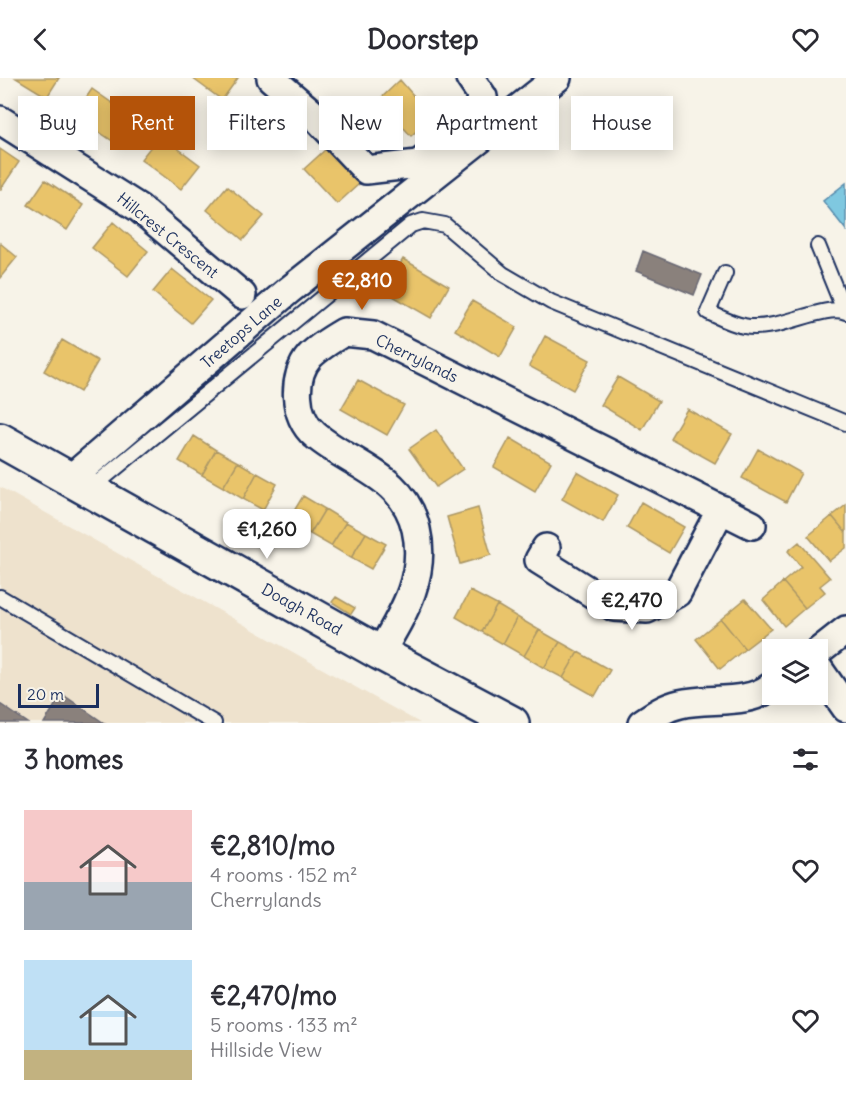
<!DOCTYPE html>
<html lang="en">
<head>
<meta charset="utf-8">
<style>
  :root { --surface:#fff; --page:#f2f2f3; --text:#2b2b33; --muted:#7c7c81; --accent:#b45309 }
  body { margin:0; font-family:Delius,sans-serif; background:var(--page); color:var(--text); height:100vh; display:flex; flex-direction:column; font-size:22px; white-space:nowrap }
  * { box-sizing:border-box; margin:0 }
  p { font-size:20px; color:var(--muted) }
  .icon { flex:none; width:33px; height:33px; fill:none; stroke:currentColor; stroke-width:2; stroke-linecap:round; stroke-linejoin:round }
  .map { position:relative; height:645px; overflow:hidden }
  .drawer { display:flex; flex-direction:column; background:var(--surface); flex:1 }
  .drawer>* { flex:none }
  .hud { position:absolute; left:18px; top:18px; width:810px; height:54px; display:flex; gap:12px }
  .tools { position:absolute; left:762px; top:561px; display:grid; gap:12px }
  .tools a { display:grid; place-items:center; width:66px; height:66px; border-radius:0px; background:var(--surface); box-shadow:0 3px 15px #0003; font-size:30px }
  .scale { position:absolute; left:18px; bottom:15px; width:81px; box-sizing:border-box; padding-left:6px; border:3px solid #1b2f5e; border-top:0; font-size:16px; line-height:21px; white-space:nowrap; color:#1b2f5e; -webkit-text-stroke:4px #f7f3e8; paint-order:stroke }
  .price { position:absolute; translate:-50% -51px; padding:0 14px; border-radius:12px; background:#fff; color:#222; font-size:20px; line-height:39px; filter:drop-shadow(0 2px 3px #0008) }
  .price::after { content:''; position:absolute; left:50%; top:36px; width:18px; height:14px; margin-left:-9px; background:inherit; clip-path:polygon(0 0,100% 0,50% 100%) }
  .price.active { background:var(--accent); color:#fff }
  ul { padding:0; list-style:none }
  li { display:flex; align-items:center; gap:18px; height:150px; padding:0 24px }
  li span { display:grid; place-items:center; flex:none; width:168px; height:120px; border-radius:0px; color:#555 }
  li>.icon { margin-inline-start:auto }
  span .icon { width:72px; height:72px; fill:#fffc; stroke-width:1 }
  li b { font-size:26px }
  h2 { display:flex; justify-content:space-between; align-items:center; height:72px; padding:0 24px; font-size:26px }
  .tag { padding:0 21px; border-radius:0px; background:var(--surface); box-shadow:0 3px 15px #0003; font-size:21px; line-height:54px }
  .tag.active { background:var(--accent); color:#fff }
  header { display:flex; justify-content:space-between; align-items:center; height:78px; padding:0 24px; background:var(--surface); font-size:27px; font-weight:800 }
  .map>svg:first-child { display:block }
  .built { fill:#eee2cd }
  .water { fill:#7fc8e0; stroke:#578bac; stroke-width:1.5 }
  .homes { fill:#e9c46a; stroke:#ab9766; stroke-width:1.5 }
  .industry { fill:#8a817c; stroke:#696873; stroke-width:1.5 }
  .lines { fill:none; stroke-linecap:round; stroke-linejoin:round }
  .service-casing { stroke:#1b2f5e; stroke-width:18 }
  .minor-casing { stroke:#1b2f5e; stroke-width:32 }
  .secondary-casing { stroke:#1b2f5e; stroke-width:38 }
  .service { stroke:#f7f3e8; stroke-width:14 }
  .minor { stroke:#f7f3e8; stroke-width:27 }
  .secondary { stroke:#f7f3e8; stroke-width:33 }
  .labels { text-anchor:middle; dominant-baseline:central; stroke-width:6; stroke-linejoin:round; paint-order:stroke }
  .street-label { font-size:16px; fill:#1b2f5e; stroke:#f7f3e8 }
</style>
</head>
<body>
<header><svg class="icon" aria-label="back" viewBox="0 0 24 24"><path d="M15 5l-7 7 7 7"/></svg>Doorstep<svg class="icon" aria-label="heart" viewBox="0 0 24 24"><path d="M12 20l-8-8c-3-5 5-10 8-4 3-6 11-1 8 4z"/></svg></header>
<div class="map">
<svg width="846" height="645" viewBox="0 0 846 645">
  <rect width="100%" height="100%" fill="#f7f3e8"/>
  <filter id="ink" filterUnits="userSpaceOnUse"><feTurbulence type="fractalNoise" baseFrequency=".0167" numOctaves="2"/><feDisplacementMap in="SourceGraphic" scale="12" xChannelSelector="R" yChannelSelector="G"/><feConvolveMatrix kernelMatrix="1 2 1 2 8 2 1 2 1" color-interpolation-filters="sRGB"/></filter>
  <g filter="url(#ink)">
    <path class="built" d="M0 409 330 595 420 645H0Z"/>
    <path class="water" d="M846 105V152L823 123Z"/>
    <path class="homes" d="M16 0H59L47 19Z
      M192 0H238L222 22Z
      M400 2 432 39 411 58 379 22Z
      M92 11 132 39 114 64 74 37Z
      M266 19 302 50 283 72 247 41Z
      M160 57 200 87 181 111 141 81Z
      M0 71 19 84 1 111H0Z
      M326 71 359 106 337 126 304 91Z
      M45 102 83 127 67 152 28 127Z
      M227 108 264 138 243 162 207 132Z
      M113 144 148 173 128 198 92 170Z
      M0 165 17 179 0 200Z
      M403 181 449 208 431 240 384 213Z
      M172 191 211 222 191 245 153 214Z
      M472 223 517 249 500 279 455 252Z
      M545 258 590 282 573 312 529 288Z
      M62 262 98 283 80 314 44 293Z
      M618 299 659 323 642 352 601 327Z
      M358 302 404 327 387 357 341 331Z
      M687 331 732 356 715 385 670 360Z
      M436 352 463 391 436 409 409 371Z
      M194 358 216 372 202 397 179 383Z
      M510 360 551 384 535 413 494 389Z
      M758 371 801 395 786 424 742 400Z
      M216 372 238 384 223 409 202 397Z
      M238 384 257 395 243 421 223 409Z
      M577 394 618 417 603 444 562 421Z
      M257 395 277 406 263 432 243 421Z
      M303 418 325 431 310 456 288 443Z
      M641 424 684 449 669 475 627 450Z
      M846 427V455L832 438Z
      M478 430 491 477 460 486 447 439Z
      M325 431 346 444 331 468 310 456Z
      M832 438 846 455V470L829 483 808 458Z
      M346 444 366 455 351 480 331 468Z
      M366 455 386 466 371 491 351 480Z
      M799 464 830 500 820 508 825 514 805 530 783 504 801 489 788 473Z
      M783 504 805 530 784 548 763 522Z
      M470 513 497 527 482 554 456 539Z
      M336 519 355 530 351 536 332 524Z
      M745 521 771 551 745 571 721 541Z
      M497 527 517 539 503 566 482 554Z
      M517 539 539 552 524 578 503 566Z
      M721 541 745 571 720 591 696 561Z
      M539 552 560 564 544 590 524 578Z
      M560 564 578 574 563 600 544 590Z
      M578 574 610 592 595 618 563 600Z"/>
    <path class="industry" d="M643 173 702 197 694 217 636 193Z
      M62 616 104 645H44Z
      M0 626 28 645H0Z"/>
    <g class="lines">
      <g class="service-casing">
        <path id="service" d="M818 168 844 232
          M725 195 708 234C719 239 732 246 744 248 777 255 823 225 846 234
          M89 412 411 147 423 143 445 147 503 196 551 224 846 345
          M0 519 214 645"/>
      </g>
      <g class="minor-casing">
        <path id="minor" d="M271 0 314 37 366 92 418 86 466 52 483 19 470 0
          M0 42 139 130 242 217
          M70 401 288 213 557 0
          M546 470 539 482 614 529 647 531 677 515 721 431
          M818 574 846 552
          M380 575C403 536 427 498 416 451 404 397 351 388 315 357 293 339 292 298 310 278 320 268 332 261 344 254L373 257 752 447
          M818 590 846 630
          M642 645C654 637 666 629 680 626 710 619 747 628 772 608"/>
      </g>
      <g class="secondary-casing">
        <path id="secondary" d="M0 362 380 575 512 645"/>
      </g>
      <use href="#service" class="service"/>
      <use href="#minor" class="minor"/>
      <use href="#secondary" class="secondary"/>
    </g>
  </g>
  <g class="labels">
    <g class="street-label">
      <text transform="translate(168 157) rotate(39)">Hillcrest Crescent</text>
      <text transform="translate(241 254) rotate(-41)">Treetops Lane</text>
      <text transform="translate(417 280) rotate(26)">Cherrylands</text>
      <text transform="translate(302 531) rotate(29)">Doagh Road</text>
    </g>
  </g>
</svg>
<div class="tools">
<a><svg class="icon" aria-label="layers" viewBox="0 0 24 24"><path d="M12 4l9 5-9 5-9-5zM3 14l9 5 9-5"/></svg></a>
</div>
<div class="scale">20 m</div>
<b class="price active" style="left:362px;top:233px">€2,810</b>
<b class="price" style="left:267px;top:482px">€1,260</b>
<b class="price" style="left:632px;top:553px">€2,470</b>
<div class="hud">
<a class="tag">Buy</a>
<a class="tag active">Rent</a>
<a class="tag">Filters</a>
<a class="tag">New</a>
<a class="tag">Apartment</a>
<a class="tag">House</a>
</div>
</div>
<section class="drawer">
<h2>3 homes<svg class="icon" aria-label="filters" viewBox="0 0 24 24"><path d="M4 7h16M4 17h16"/><circle cx="9" cy="7" r="2"/><circle cx="15" cy="17" r="2"/></svg></h2>
<ul>
<li><span style="background:linear-gradient(#f6c9c9 60%,#9aa5b1 0)"><svg class="icon" aria-label="home" viewBox="0 0 24 24"><path d="M3 11l9-7 9 7M6 9v11h12V9"/></svg></span><div><b>€2,810/mo</b><p>4 rooms · 152 m²</p><p>Cherrylands</p></div><svg class="icon" aria-label="heart" viewBox="0 0 24 24"><path d="M12 20l-8-8c-3-5 5-10 8-4 3-6 11-1 8 4z"/></svg></li>
<li><span style="background:linear-gradient(#bfe0f5 75%,#c2b280 0)"><svg class="icon" aria-label="home" viewBox="0 0 24 24"><path d="M3 11l9-7 9 7M6 9v11h12V9"/></svg></span><div><b>€2,470/mo</b><p>5 rooms · 133 m²</p><p>Hillside View</p></div><svg class="icon" aria-label="heart" viewBox="0 0 24 24"><path d="M12 20l-8-8c-3-5 5-10 8-4 3-6 11-1 8 4z"/></svg></li>
</ul>
</section>
</body>
</html>
